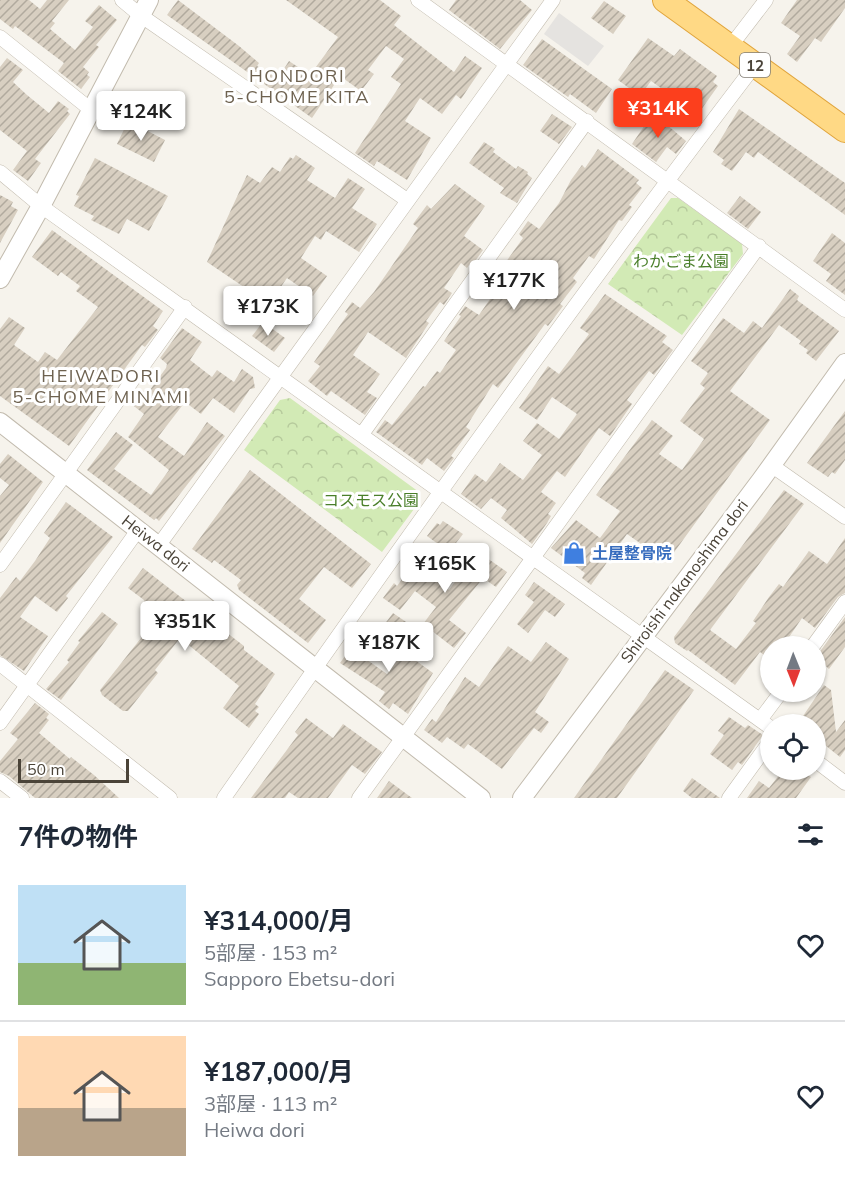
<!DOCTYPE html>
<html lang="ja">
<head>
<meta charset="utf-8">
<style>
  :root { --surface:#fff; --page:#f2f2f3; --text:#1f2937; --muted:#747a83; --line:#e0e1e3; --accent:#fc3f1d }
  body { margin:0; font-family:Mulish,"Noto Sans JP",sans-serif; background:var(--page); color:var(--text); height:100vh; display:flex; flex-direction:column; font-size:22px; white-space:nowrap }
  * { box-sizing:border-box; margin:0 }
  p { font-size:20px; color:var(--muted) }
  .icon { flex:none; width:33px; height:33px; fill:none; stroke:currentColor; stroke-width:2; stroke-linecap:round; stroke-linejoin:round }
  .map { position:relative; height:798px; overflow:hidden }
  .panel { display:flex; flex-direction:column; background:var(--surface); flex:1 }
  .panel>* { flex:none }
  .needle { width:39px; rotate:179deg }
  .controls { position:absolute; left:760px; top:636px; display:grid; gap:12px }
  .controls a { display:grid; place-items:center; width:66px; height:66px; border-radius:50%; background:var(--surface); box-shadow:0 2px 4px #0004; font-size:30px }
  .scale { position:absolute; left:18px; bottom:15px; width:111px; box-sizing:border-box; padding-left:6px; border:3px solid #4b4439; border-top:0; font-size:16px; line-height:21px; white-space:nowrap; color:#4b4439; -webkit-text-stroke:4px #fff; paint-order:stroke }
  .price { position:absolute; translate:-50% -51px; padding:0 14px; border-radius:6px; background:#fff; color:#222; font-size:20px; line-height:39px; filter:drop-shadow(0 2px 3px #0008) }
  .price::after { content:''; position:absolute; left:50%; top:36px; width:18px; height:14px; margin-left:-9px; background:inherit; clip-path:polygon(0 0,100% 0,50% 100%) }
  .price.active { background:var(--accent); color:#fff }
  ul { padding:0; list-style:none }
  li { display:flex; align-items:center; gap:18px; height:150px; padding:0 18px }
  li+li { border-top:2px solid var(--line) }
  li span { display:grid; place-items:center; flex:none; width:168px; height:120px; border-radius:0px; color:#555 }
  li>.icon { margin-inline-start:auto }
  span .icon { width:72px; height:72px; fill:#fffc; stroke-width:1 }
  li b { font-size:26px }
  h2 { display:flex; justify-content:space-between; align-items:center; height:72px; padding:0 18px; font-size:26px }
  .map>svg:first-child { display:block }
  .park { fill:url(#park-crowns) }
  .parking { fill:#e5e3e0 }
  .building { fill:url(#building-hatch) }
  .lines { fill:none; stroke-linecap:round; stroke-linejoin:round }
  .minor-casing { stroke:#c2bbae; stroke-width:15 }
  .tertiary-casing { stroke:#c2bbae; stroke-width:20 }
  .trunk-casing { stroke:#e0a43c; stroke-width:26 }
  .minor { stroke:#fff; stroke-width:14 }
  .tertiary { stroke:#fff; stroke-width:18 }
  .trunk { stroke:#ffd985; stroke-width:24 }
  .labels { text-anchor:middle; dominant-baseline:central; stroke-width:6; stroke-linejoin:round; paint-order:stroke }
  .shield { fill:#fff; stroke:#817c74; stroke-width:1.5 }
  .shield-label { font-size:15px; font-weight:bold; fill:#4b4439 }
  .park-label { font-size:16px; fill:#4a7f2a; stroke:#fff }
  .street-label { font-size:16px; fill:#4b4439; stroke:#fff }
  .shop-label { font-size:16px; font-weight:bold; fill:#366cbe; stroke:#fff; text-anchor:start }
  .neighbourhood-label { font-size:18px; letter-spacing:1.5px; fill:#6e6250; stroke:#fff }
</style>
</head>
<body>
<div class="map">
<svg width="845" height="798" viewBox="0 0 845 798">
  <defs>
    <pattern id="park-crowns" width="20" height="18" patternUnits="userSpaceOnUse" patternTransform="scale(1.5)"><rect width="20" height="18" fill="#d2eab5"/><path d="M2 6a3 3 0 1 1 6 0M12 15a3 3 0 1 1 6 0" fill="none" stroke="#b6ca9c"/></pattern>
    <pattern id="building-hatch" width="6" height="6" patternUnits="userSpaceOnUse" patternTransform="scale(1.5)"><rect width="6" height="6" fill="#d8cfc1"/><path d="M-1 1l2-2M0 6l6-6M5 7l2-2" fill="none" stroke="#b1aa9e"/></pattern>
  </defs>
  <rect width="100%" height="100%" fill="#f6f3ec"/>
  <path class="park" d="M671 198H678L742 244 743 254 682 335 608 284Z
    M290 398 419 492 420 501 382 552 244 450 280 400Z"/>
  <path class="parking" d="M559 13 604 46 588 66 544 34Z"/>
  <path class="building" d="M0 0H29L40 9 47 0H69L52 21 55 23 50 29 75 50 93 27 85 21 99 5 117 20 96 45 99 47 83 67 89 72 87 75 90 77 81 89 58 71 64 63 15 26 13 29 0 19Z
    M178 0 239 46 259 63 257 66 278 78 289 61 310 75 338 37 286 0H380L401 16 394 25 454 72 465 56 482 68 461 99 456 95 442 114 420 98 405 121 431 138 407 180 377 161 374 166 355 153 401 84 391 77 404 59 386 46 368 70 374 74 361 91 340 76 312 118 167 15Z
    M456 0H520L532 10 500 49 449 10Z
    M797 0H845V8L821 42 815 38 797 62 787 54 800 36 781 23Z
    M604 1 626 16 613 34 591 18Z
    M648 38 674 56 680 49 717 76 713 82 718 86 698 114 651 81 640 96 618 80Z
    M542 39 612 89 596 113 570 94 568 97 523 65Z
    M7 58 23 70 13 82 27 95 49 113 58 101 69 109 67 111 70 114 35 159 41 163 28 181 13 170 27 151 0 130V67Z
    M739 109 845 183V215L758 152 754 158 746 152 732 171 721 164 724 160 713 152Z
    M653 113 686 141 676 154 667 147 656 162 632 144Z
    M552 114 572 127 559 144 540 131Z
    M128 121 165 140 154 162 117 144Z
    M484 142 495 149 493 152 516 169 518 166 528 172 527 174 532 178 517 203 500 193 504 188 469 163Z
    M598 149 639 180 636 183 642 188 629 205 632 207 622 221 619 220 594 259 589 256 573 278 577 282 560 304 563 306 548 326 545 324 498 388 493 384 466 427 470 430 451 456 454 458 444 471 427 458 422 465 376 432 385 420 392 425 423 386 425 387 437 371 440 373 456 350 444 341 461 316 459 315 465 306 479 315 497 289 485 278 497 261 503 266 523 238 519 234 528 221 539 229 559 203 571 180 582 165 585 168Z
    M296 155 315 168 307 180 335 198 348 178 365 189 352 208 377 224 359 252 326 231 321 240 315 236 301 258 327 276 313 296 287 278 269 304 207 262 247 175 260 183 272 167 280 172 290 157 293 159Z
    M95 158 168 196 149 231 127 219 119 234 91 220 94 216 74 206 79 196 76 195Z
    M455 184 485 206 464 236 483 250 471 267 469 265 467 268 461 263 444 288 452 293 444 305 440 302 426 321 429 323 406 358 368 332 353 355 380 374 367 392 377 398 365 415 331 391 327 396 308 381 320 366 314 362 348 314 345 312 352 302 360 308 374 292 418 228 413 224 427 205 431 209Z
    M0 195 13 202 11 206 18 210 0 243Z
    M740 196 761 212 748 229 727 213Z
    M52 230 163 311 153 326 158 330 145 347 142 345 69 446 0 396V329L9 317 25 328 14 345 38 362 45 352 57 360 98 307 76 291 80 286 61 272 58 276 32 257Z
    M832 233 845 243V295L826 281 831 274 813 261Z
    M790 289 799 296 797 300 839 331 816 361 806 353 808 350 799 344 801 341 779 325 730 391 770 420 667 562 627 534 591 585 582 578 585 573 551 548 576 520 600 538 620 511 596 495 652 420 673 436 659 454 682 470 704 439 680 421 705 388 700 384 708 373 691 361 723 318 744 333 753 321 762 328Z
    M605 294 667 336 662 342 673 350 654 375 649 371 627 400 632 404 610 436 599 428 565 477 557 471 541 492 556 503 548 514 551 516 547 523 532 544 501 518 507 510 491 498 481 509 461 494 475 474 486 482 500 463 523 480 542 455 523 441 537 423 559 439 577 414 552 397 537 420 519 408 548 366 559 374 575 353 589 334 580 328Z
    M263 322 285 338 274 352 252 336Z
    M182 328 202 342 190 360 212 377 217 370 234 382 242 369 253 377 255 388 250 389 234 413 213 398 201 414 185 402 158 437 184 456 207 422 225 436 159 521 156 518 154 520 87 470 116 432 133 445 114 469 151 495 169 470 128 437 144 414 130 403 141 389 147 394 166 368 167 364 160 358Z
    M845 411V460L835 474 832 472 828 477 807 463Z
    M8 454 43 482 0 543V496L9 485 0 478V464Z
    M250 470 371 564 352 588 324 567 299 599 326 620 308 643 239 590 237 585 241 580 214 560 212 563 192 549Z
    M784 490 804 504 710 630 736 649 756 623 753 621 769 597 779 584 783 587 809 551 827 564 845 538V593L838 597 815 628 802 618 783 646H771V660L760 652 735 685 688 650 687 651 675 643 674 637Z
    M66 502 113 537 66 596 68 598 57 612 35 596 20 617 48 636 24 671 0 655V598L16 577 20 581 35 561 50 538 44 533Z
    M443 521 463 534 449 552 427 536 437 523 440 525Z
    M477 551 507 572 496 587 483 578 449 620 466 633 454 648 423 624 436 607 415 591 400 610 383 598 394 583 397 586 414 564 449 590Z
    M143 568 244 646V650L275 674 255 704 259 707 255 711 259 714 249 728 223 708 239 686 180 638 155 670 158 673 128 711H123L102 695 100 690 156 619 143 609 144 600 128 588Z
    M534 582 565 604 555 617 545 610 528 633 517 624 534 602 525 595Z
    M102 612 118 624 61 700 46 689 69 662 67 660 80 642 78 641Z
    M393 613 415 628 404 644 381 629Z
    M845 617V647L829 669 816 657Z
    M368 624 381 633 363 657 387 674 404 652 433 673 408 714 393 703 389 709 379 701 385 692 340 663Z
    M546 642 569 659 535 712 549 722 541 733 534 728 502 769 468 744 464 749 447 737 442 743 424 730 432 719 436 722 465 677 479 687 508 646 531 662Z
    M665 670 694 690 617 798H574Z
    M824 685 831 690 836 732 845 720V750L840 757 816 738V724H809L801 719Z
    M35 703 49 714 46 718 49 720 39 733 70 759 71 757 94 775 119 798H35L9 776 0 772V761L18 739 10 733Z
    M729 717 745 728 748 725 763 735 742 765 738 762 732 770 710 754 724 735 718 731Z
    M306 718 333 738 343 724 382 752 365 774 352 765 328 798H298L289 792 285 798H251L298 735 295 732Z
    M783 770H800L811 777 796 798H747L759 781 769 788Z
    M692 778 720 798H692L683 791Z
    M389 781 412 798H377Z"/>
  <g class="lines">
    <g class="minor-casing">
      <path id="minor" d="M122 0 140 15 407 200
        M418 0 845 310
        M0 37 90 109
        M730 47 766 0
        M0 172 41 206 771 728
        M362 434 587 121
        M771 465 845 517
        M159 545 553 0
        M0 565 185 307
        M813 646 845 602
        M0 664 170 798
        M760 720 781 692
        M0 723 138 530
        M816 761 845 783
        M0 781 22 798
        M224 798C397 551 572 305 755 65
        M359 798 759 246
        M729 798 771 740"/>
    </g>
    <g class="tertiary-casing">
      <path id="tertiary" d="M0 279 41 206 149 0
        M0 422 481 798
        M522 798 761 480 845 363"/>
    </g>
    <g class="trunk-casing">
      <path id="trunk" d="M665 0 845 130"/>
    </g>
    <use href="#minor" class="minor"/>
    <use href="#tertiary" class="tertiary"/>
    <use href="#trunk" class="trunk"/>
  </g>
  <defs>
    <g id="shop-bare" transform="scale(1.8)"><path d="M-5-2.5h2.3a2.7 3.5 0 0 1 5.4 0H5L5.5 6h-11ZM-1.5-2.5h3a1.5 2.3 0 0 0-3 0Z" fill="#3f7fe0" stroke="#fff" stroke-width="2.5" paint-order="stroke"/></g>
  </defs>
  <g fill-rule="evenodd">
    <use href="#shop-bare" x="574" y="553"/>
  </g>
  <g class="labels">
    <rect class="shield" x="740" y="53" width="30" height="24" rx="4.5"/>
    <g class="shield-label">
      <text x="755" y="65">12</text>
    </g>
    <g class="park-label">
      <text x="681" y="261">わかごま公園</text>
      <text x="371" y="500">コスモス公園</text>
    </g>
    <g class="street-label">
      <text transform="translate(156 543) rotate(38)">Heiwa dori</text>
      <text transform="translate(684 581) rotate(-53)">Shiroishi nakanoshima dori</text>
    </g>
    <g class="shop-label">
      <text x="592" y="553">土屋整骨院</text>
    </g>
    <g class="neighbourhood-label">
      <text x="297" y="75">HONDORI<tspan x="297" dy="21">5-CHOME KITA</tspan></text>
      <text x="101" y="375">HEIWADORI<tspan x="101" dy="21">5-CHOME MINAMI</tspan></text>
    </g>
  </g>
</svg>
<div class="controls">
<a><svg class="needle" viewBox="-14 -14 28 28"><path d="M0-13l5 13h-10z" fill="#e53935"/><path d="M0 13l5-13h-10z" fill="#747a83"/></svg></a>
<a><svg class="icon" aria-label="locate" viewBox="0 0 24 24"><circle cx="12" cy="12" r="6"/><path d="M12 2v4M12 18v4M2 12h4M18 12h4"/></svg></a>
</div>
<div class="scale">50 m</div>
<b class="price active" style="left:658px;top:139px">¥314K</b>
<b class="price" style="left:141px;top:142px">¥124K</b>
<b class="price" style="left:514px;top:311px">¥177K</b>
<b class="price" style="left:268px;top:337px">¥173K</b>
<b class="price" style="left:445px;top:594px">¥165K</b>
<b class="price" style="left:185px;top:652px">¥351K</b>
<b class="price" style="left:389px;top:673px">¥187K</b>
</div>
<section class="panel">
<h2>7件の物件<svg class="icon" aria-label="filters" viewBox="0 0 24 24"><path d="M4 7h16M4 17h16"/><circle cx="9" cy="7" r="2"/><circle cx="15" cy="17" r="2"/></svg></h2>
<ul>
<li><span style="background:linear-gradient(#bfe0f5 65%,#8fb573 0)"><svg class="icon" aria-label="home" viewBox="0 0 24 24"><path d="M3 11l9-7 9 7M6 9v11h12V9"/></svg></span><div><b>¥314,000/月</b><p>5部屋 · 153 m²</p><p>Sapporo Ebetsu-dori</p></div><svg class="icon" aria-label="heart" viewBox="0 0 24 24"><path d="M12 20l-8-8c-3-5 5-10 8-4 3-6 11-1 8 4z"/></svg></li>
<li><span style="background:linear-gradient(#ffd9b3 60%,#b9a48a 0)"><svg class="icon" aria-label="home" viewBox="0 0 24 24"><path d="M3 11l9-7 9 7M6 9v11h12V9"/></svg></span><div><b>¥187,000/月</b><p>3部屋 · 113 m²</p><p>Heiwa dori</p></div><svg class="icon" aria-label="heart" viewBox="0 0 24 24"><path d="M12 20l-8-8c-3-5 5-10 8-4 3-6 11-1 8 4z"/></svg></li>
</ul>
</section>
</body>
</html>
